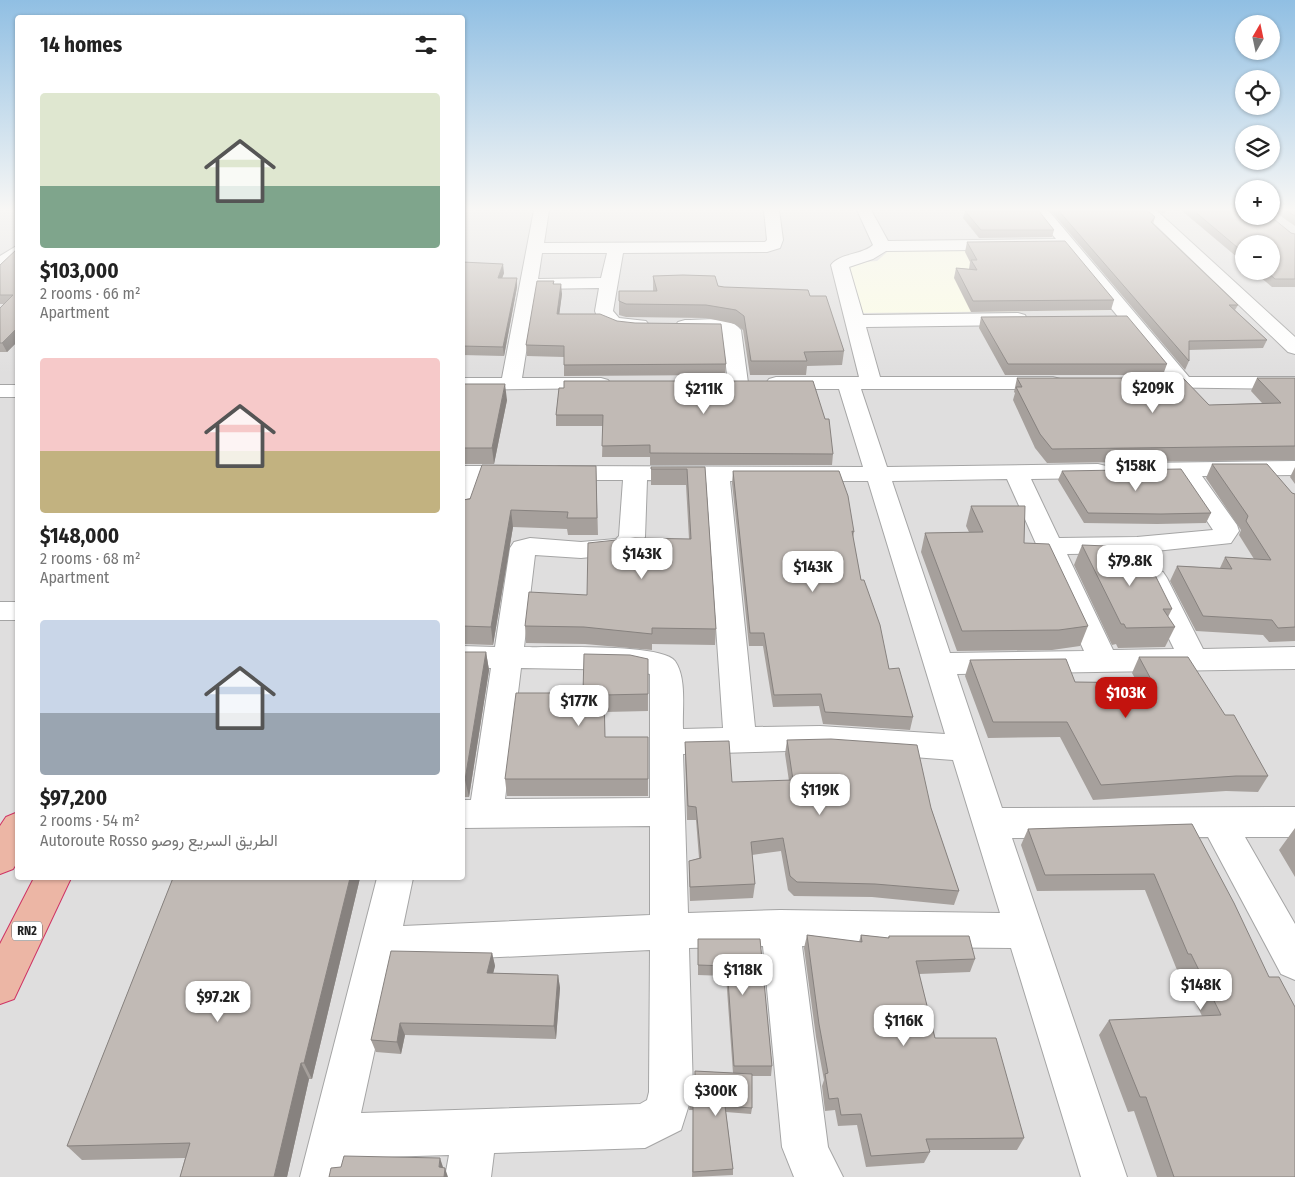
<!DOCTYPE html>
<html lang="en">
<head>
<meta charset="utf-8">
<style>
  :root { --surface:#fff; --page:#f6f6f6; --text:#222; --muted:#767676; --accent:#c3130e }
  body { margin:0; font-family:"Fira Sans Condensed",Vazirmatn,sans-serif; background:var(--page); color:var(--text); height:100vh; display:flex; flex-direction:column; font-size:19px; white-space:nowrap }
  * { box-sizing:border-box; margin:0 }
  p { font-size:16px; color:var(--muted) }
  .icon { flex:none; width:28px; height:28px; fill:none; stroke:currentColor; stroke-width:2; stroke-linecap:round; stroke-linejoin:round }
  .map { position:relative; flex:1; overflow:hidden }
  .details { position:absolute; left:15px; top:15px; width:450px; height:865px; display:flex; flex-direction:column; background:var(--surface); border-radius:5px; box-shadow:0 1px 4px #0004 }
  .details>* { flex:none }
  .needle { width:32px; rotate:9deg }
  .fabs { position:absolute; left:1235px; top:15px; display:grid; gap:10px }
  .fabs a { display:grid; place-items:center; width:45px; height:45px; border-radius:50%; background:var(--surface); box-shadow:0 1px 4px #0004; font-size:25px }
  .price { position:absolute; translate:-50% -42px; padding:0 11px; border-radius:10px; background:#fff; color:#222; font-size:16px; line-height:32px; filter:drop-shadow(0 1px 2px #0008) }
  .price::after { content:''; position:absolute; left:50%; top:30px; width:15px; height:11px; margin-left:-8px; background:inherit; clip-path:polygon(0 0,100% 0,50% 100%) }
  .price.selected { background:var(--accent); color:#fff }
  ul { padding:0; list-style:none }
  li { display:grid; align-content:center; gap:10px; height:265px; padding:0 25px }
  li span { display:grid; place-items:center; height:155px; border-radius:5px; color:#555 }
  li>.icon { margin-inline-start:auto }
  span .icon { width:90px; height:90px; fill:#fffc; stroke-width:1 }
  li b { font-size:21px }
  h2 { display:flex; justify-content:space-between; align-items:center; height:60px; padding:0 25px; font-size:21px }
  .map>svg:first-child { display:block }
  .residential { fill:#dfdede; fill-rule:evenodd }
  .education { fill:#fcfde5 }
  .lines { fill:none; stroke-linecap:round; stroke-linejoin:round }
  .minor-casing { stroke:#a5a5a5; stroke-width:2 }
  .trunk-casing { stroke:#cf3465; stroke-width:2 }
  .minor { fill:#fff; fill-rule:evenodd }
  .trunk { fill:#ecb6a5; fill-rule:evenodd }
  .wall { fill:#a6a09c }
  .shaded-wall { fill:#87827f }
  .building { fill:#c1bab5; stroke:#87827f }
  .labels { text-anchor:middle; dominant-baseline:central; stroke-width:4; stroke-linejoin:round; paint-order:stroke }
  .shield { fill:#fff; stroke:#646464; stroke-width:1 }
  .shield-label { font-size:12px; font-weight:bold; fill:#212121 }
</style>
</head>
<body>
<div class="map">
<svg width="1295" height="1177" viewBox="0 0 1295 1177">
  <rect width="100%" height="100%" fill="#f0eee8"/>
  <path class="residential" d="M0 210H18V878H462L463 210H1244V216H1271V210H1295V1177H0ZM1244 244H1271V271H1244Z"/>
  <path class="education" d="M1065 245 1117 310 861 313 849 263 877 261 893 247Z"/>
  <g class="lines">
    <g class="minor-casing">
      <path id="minor" d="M534 210H549L544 243 765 242 767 240 764 210H779L783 240 780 248 767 252 623 253 613 311 619 318 646 321 649 325 646 329C631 333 612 330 599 322L595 311 599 288 536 289 522 378H601L608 380 611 384 608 388 462 390V378H502ZM542 253H607L601 278 538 279Z
        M857 210H871L888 241 1056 239 1032 210H1048L1189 377H1295V389L1144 387 1141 383 1144 379 1167 377 1063 249 886 251 873 259 849 267 863 315 1018 313 1025 315 1027 319 1025 323 1018 325 866 327 880 377H1053L1060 379 1063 383 1060 387 1053 389H861L887 467 1098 464 1106 466 1110 471 1106 476 1098 478 1031 479 1059 538 1137 537 1213 530 1178 477H1144L1136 475 1132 470 1136 465 1144 463 1295 461V475L1202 476 1237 525 1239 531 1231 543 1137 553 1067 554 1113 650 1174 649 1139 578 1143 572 1153 569 1163 572 1167 578 1203 649 1295 647V669L957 674 1002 808 1295 807V837H1245L1295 924V980L1281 974 1208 837 1012 838 1127 1177H1081L1011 948 802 946 828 1147 843 1177H794L782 1147 763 946 689 948 693 1092 681 1130 645 1148 494 1153 491 1177H445L449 1155 350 1158 346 1177H300L377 878H413L403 926 650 915V826L462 828V800H471L491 668H462V646L495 647 510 548 514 542 530 538 581 542 616 539 619 536 623 480H559L551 478 547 473 551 468 559 466 863 467 839 389H776L769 387 766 383 769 379 776 377H859L831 265C840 253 862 255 873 245ZM1007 479 1084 651 950 653 892 481ZM647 480 706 481 723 728 683 729C682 709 687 678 675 661 661 643 550 648 524 647L535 555 581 558 633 553 645 537ZM730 481H868L945 734 820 726 755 727ZM521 668 630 670 650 674V798L505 799ZM820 750 953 760 1000 913 780 910 688 913 683 754ZM650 950 649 1092 647 1100 640 1104 361 1113 394 962Z
        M1140 210H1156L1295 337V354L1288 352Z
        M18 245V259L6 268 0 269V256Z
        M685 320C701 320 730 315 741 330L748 383 745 387 738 389 731 387 728 383 722 333 678 330 675 326 678 322Z
        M0 385H18V397H0Z
        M462 466H516L524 468 528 473 524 478 483 480 471 515 462 517Z
        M0 602H18V620H0Z"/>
    </g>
    <g class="trunk-casing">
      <path id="trunk" d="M18 812V861L13 869 0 874V826L6 817Z
        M34 878H71L14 999 0 1004V944Z"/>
    </g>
    <use href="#minor" class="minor"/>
    <use href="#trunk" class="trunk"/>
  </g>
  <path class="wall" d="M976 210H1038L1054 230 1052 237 979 238 963 218 965 211H977Z
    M1050 210H1147L1155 217 1153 224 1238 305 1235 310 1267 340 1263 348 1189 350V361L1185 370Z
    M1158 210H1167L1163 214Z
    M1181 210H1244L1291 233 1295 234V287H1272L1253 271H1271L1244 244V263Z
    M1271 210H1295V226L1272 210 1271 211Z
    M967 242 1114 300 1111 310 971 312 954 278 956 268 969 269 970 262 965 252Z
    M18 248V341L7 352H0V308L4 304H0V265Z
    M462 262 504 273 502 278H517V287L504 356 462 355Z
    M653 276 724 287 810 296 844 351 842 365 807 366 806 375H750L743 330 735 324 706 318 626 317 619 315V301L653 291Z
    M554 281V284L562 294 559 314 726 364 725 375 564 376V357L527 356 526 345Z
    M981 317 1167 364 1163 375H1005L979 328Z
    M1017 378 1209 405 1262 403 1251 391 1257 378H1295V460L1047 463 1035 448 1013 400 1015 393 1014 392Z
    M463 384 507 400 494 464H462Z
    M559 388 833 454 832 465H650V457H602L603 426H556V415Z
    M1212 464 1295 494V641L1269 642 1263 635 1196 631 1170 581 1177 566 1220 568 1225 557 1254 559 1239 535 1241 530 1206 478Z
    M596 466 598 535H568L567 529 513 527 493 645 462 644V500Z
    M651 467H705L716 629 715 645 652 644V650L585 644 526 643 525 626 587 595 689 539 686 485H651Z
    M1295 467V484L1290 477Z
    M733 471 854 532 853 538 861 580 889 669 913 717 910 730 823 724 819 706 773 707 763 646H749L732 483Z
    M1062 471 1211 513 1206 523 1157 524 1084 523 1058 480Z
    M971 506 1024 543 1088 626 1080 646 1052 650 957 651 921 552 925 533 969 532 966 526Z
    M1082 545 1138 559 1172 609 1168 617 1175 627 1165 647 1118 648 1116 644 1112 645 1074 565Z
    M462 652H486L489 670 469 797H462Z
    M1139 657 1225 715 1268 776 1258 792 1226 791 1093 800 1060 737 988 738 965 676 970 660 1075 682H1137L1132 673Z
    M648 659V711L605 712V737H648V796H507L505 779 583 693Z
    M787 740 931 808 959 891 954 905 872 897 794 896 788 890 781 851 752 855 755 884 753 898 690 901 689 875V861L699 858 696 820H687L685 756V742L732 782 789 781 785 754Z
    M1192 824 1295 1177H1157L1134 1111 1128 1112 1099 1035 1109 1020 1202 1016 1180 970H1177L1145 890 1037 891 1021 845 1028 829Z
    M1295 828V877L1279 850Z
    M173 878H360L312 1079H309L287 1177H180L185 1158 82 1160 67 1146Z
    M807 935 859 942 861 935 888 938 889 936 975 959 970 972 919 974 935 1038 1024 1138 1017 1150H929L930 1152 924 1163 866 1167 857 1125 838 1126 835 1110 825 1111 822 1086 824 1080 816 1037 804 948Z
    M698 939H760L772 1066 771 1076H752V1108L751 1114 726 1112 733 1169V1175L692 1177 693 1110H689L690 1104 695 1088V1071L733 1073 726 976 698 975Z
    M492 953 495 966 493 973 558 975 560 988 556 1039 405 1035 401 1054 376 1052 371 1040Z"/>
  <path class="shaded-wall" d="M503 264 504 273 499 287 498 278Z
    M517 278V287L504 356 503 347Z
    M561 284 562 294 558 324 557 314Z
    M18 327V341L7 352 2 343Z
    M505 384 507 400 494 464 492 448Z
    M511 510 513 527 493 645 491 627Z
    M486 652 489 670 469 797 465 780Z
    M350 878H360L312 1079 304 1063Z
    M492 953 495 966 490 986 487 973Z
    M558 975 560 988 556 1039 554 1026Z
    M400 1023 405 1035 401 1054 397 1042Z
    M301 1063 309 1079 287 1177H274Z
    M440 1158 444 1170 439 1167Z
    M445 1168 448 1177H444Z"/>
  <path class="building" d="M983 210H1038L1054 230H981L965 211 984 210Z
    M1058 210H1147L1155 217 1151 222 1238 305H1229L1267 340 1189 341V361Z
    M1193 210H1244V216H1270L1291 233 1295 234V279H1275L1266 271H1271V244H1244V253Z
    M1285 210H1295V216Z
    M1065 241 1114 300 973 301 956 268 977 270 971 260H977L967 242Z
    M18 248V327L2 343H0V308L13 295H0V265Z
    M462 262 503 264 498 278H517L503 347 462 346Z
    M683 275 715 276 718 286 724 287 808 290 810 296H826L844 351 804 352 807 361H751L744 316 736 310 706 305 626 304 619 301V291H657L653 276Z
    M537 281H554L553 284H561L557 314H600L617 321 635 323 721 324 726 364 564 365V346L526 345Z
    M1127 316 1167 364H1008L981 317Z
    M1017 378H1183L1209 405 1281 403 1257 378H1295V446L1052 449 1040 434 1016 387H1022Z
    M564 381H813L825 419H829L833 454 650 453V445L602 446 603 415H556L559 388H564Z
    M463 384H505L492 448H462Z
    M1212 464H1267L1292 493 1295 494V627L1278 628 1272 620 1203 616 1177 566 1232 569 1225 557 1271 560 1246 521 1248 516Z
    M482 465 596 466 597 518H567L568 512 511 510 491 627 462 626V500L470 499Z
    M651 467H705L716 629 652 628V634L584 627 525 626 529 592 587 595 588 543 635 538 691 539 687 469H651Z
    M1181 469 1211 513 1161 514 1088 513 1062 471Z
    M733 471H839L848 496 854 532 852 531 861 580H864L880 625 889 669 899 668 913 717 825 712 821 694 774 695 764 633H750Z
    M971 506H1025L1024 543 1049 544 1088 626 1059 630 962 631 925 533 983 532Z
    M1082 545 1132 547 1138 559H1147L1172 609H1163L1175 627 1126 628 1124 624H1121Z
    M462 652H486L465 780H462Z
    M584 654 630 655 648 659V694L604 695 605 737H648V779H505L516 693H583Z
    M1139 657H1188L1225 715H1234L1268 776H1236L1101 785 1067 722H993L970 660 1066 659 1075 682 1153 683Z
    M831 739 917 745 931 808 959 891 875 884 797 882 790 876 783 838 751 842 755 884 690 887 689 861 701 858 696 807 688 806 685 742 729 741 732 782 793 780 787 740Z
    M1192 824 1234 903 1269 977H1279L1295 1007V1177H1174L1146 1097H1140L1109 1020 1221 1015 1191 954H1188L1154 874 1045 875 1028 829Z
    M173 878H350L304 1063H301L274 1177H180L190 1143 67 1146Z
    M807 935 862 942 861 935 889 938V936H969L975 959 916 961 935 1038H996L1024 1138 926 1139 930 1152 871 1156 861 1114 841 1115 838 1098 829 1099 825 1074 828 1073 819 1024Z
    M698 939H760L772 1066H734L727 966 698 965Z
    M391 951 492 953 487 973 558 975 554 1026 400 1023 397 1042 371 1040Z
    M695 1071 752 1074V1108L725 1106 733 1169 693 1172V1104H690L695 1086Z
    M344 1156 440 1158 439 1167 445 1168 444 1177H329L331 1168 341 1167Z"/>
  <linearGradient id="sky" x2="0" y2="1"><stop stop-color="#90bfe3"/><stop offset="0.56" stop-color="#f8f7f5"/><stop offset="1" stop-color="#f8f7f5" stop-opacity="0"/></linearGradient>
  <rect width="1295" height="374" fill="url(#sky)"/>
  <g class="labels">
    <rect class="shield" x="12" y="921.5" width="30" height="19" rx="4"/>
    <g class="shield-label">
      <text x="27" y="931">RN2</text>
    </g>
  </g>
</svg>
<div class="fabs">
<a><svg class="needle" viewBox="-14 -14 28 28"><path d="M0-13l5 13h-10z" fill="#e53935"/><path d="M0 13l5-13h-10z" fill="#767676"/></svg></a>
<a><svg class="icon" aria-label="locate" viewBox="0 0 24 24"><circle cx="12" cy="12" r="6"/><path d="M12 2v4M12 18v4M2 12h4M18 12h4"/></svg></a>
<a><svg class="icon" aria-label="layers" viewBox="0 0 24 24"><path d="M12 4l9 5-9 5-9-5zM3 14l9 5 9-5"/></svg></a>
<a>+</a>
<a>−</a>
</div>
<b class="price" style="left:1153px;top:414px">$209K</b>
<b class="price" style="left:704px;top:415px">$211K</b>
<b class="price" style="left:1136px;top:492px">$158K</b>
<b class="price" style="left:642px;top:580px">$143K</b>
<b class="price" style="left:1130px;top:587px">$79.8K</b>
<b class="price" style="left:813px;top:593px">$143K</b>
<b class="price selected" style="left:1126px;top:719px">$103K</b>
<b class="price" style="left:579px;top:727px">$177K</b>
<b class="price" style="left:820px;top:816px">$119K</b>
<b class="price" style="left:743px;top:996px">$118K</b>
<b class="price" style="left:1201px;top:1011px">$148K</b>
<b class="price" style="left:218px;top:1023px">$97.2K</b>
<b class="price" style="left:904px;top:1047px">$116K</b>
<b class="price" style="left:716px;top:1117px">$300K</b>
<section class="details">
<h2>14 homes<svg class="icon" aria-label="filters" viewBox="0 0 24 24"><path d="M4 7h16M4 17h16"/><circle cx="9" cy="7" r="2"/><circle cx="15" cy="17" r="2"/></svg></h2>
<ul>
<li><span style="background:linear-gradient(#dfe7d0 60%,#7fa58c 0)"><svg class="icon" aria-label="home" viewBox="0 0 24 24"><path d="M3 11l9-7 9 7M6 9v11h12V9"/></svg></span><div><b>$103,000</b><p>2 rooms · 66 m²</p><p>Apartment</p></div></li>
<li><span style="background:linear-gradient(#f6c9c9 60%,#c2b280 0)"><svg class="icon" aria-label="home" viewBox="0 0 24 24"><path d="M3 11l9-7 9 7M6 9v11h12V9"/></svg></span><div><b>$148,000</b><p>2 rooms · 68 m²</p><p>Apartment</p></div></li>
<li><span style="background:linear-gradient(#c9d6e8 60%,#9aa5b1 0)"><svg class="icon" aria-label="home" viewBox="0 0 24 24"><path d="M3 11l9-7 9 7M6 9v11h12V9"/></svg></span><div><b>$97,200</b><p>2 rooms · 54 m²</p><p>Autoroute Rosso الطريق السريع روصو</p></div></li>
</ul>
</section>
</div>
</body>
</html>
